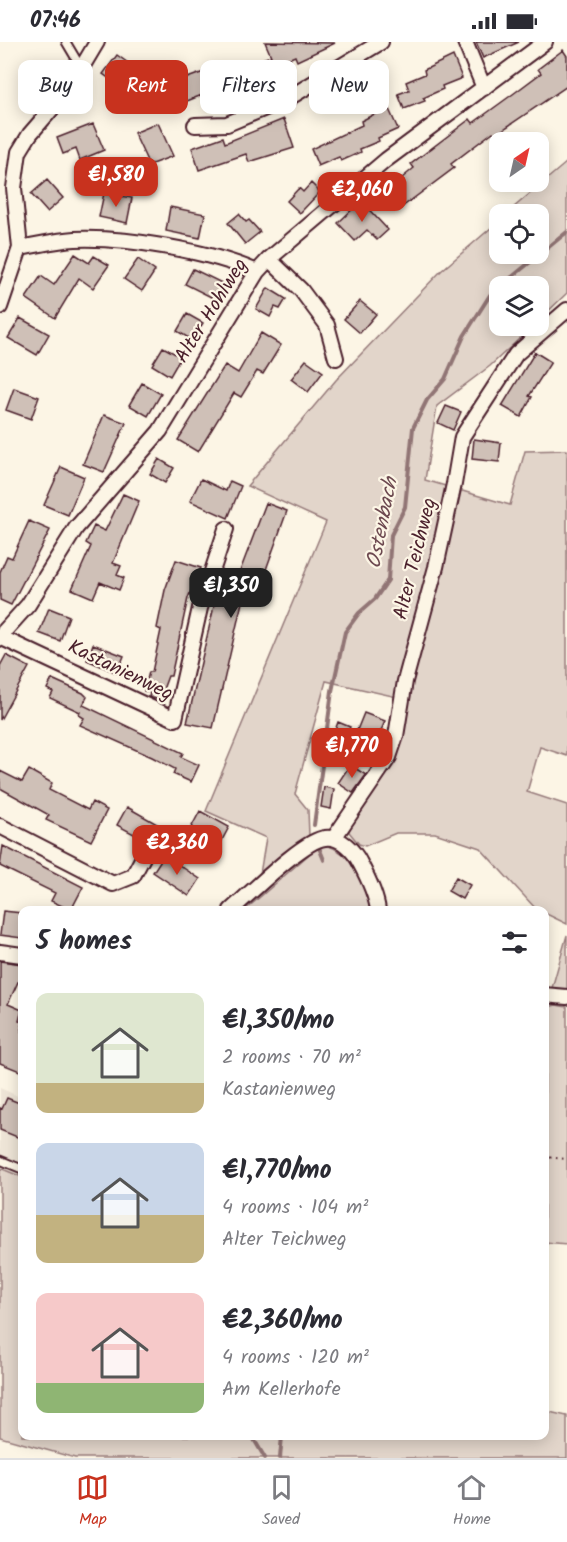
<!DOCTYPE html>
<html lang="en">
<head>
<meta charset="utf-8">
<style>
  :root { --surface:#fff; --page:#f2f2f3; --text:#2b2b33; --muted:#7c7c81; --line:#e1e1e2; --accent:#c8321e }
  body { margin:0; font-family:Kalam,sans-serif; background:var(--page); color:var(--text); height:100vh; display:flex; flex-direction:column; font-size:22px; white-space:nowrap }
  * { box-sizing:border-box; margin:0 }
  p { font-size:20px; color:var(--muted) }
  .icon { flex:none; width:33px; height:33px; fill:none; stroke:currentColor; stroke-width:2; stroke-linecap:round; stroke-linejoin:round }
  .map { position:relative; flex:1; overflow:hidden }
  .details { position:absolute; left:18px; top:864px; width:531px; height:534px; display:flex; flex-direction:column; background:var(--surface); border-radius:12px; box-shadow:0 3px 15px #0003 }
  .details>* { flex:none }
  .banner { position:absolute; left:18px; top:18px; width:531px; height:54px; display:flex; gap:12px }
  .needle { width:39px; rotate:34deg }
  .buttons { position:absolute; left:489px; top:90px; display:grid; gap:12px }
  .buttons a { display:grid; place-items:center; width:60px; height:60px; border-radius:12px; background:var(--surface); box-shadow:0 3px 15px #0003; font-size:30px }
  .price { position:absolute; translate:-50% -51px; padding:0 14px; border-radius:12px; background:var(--accent); color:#fff; font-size:20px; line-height:39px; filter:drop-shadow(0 2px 3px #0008) }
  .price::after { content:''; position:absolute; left:50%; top:36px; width:18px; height:14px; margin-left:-9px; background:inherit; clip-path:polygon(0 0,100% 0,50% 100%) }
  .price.current { background:#222; color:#fff }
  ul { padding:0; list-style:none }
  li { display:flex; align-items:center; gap:18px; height:150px; padding:0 18px }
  li span { display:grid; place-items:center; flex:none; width:168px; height:120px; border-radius:12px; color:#555 }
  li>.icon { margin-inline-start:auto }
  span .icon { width:72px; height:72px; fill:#fffc; stroke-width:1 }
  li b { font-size:26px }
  h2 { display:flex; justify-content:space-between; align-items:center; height:72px; padding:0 18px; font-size:26px }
  .tag { padding:0 21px; border-radius:12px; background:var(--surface); box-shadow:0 3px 15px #0003; font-size:21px; line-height:54px }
  .tag.current { background:var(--accent); color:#fff }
  .status { display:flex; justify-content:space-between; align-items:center; height:42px; padding:0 30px; background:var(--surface); direction:ltr }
  .status svg { height:16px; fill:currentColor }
  .dock { display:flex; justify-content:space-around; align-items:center; height:84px; border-top:2px solid var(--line); background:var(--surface); font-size:16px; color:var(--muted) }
  .dock a { display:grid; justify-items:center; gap:3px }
  .dock .current { color:var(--accent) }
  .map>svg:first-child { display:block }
  .built { fill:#eee5d7 }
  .green { fill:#e2d5ca; stroke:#967a7a; stroke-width:1.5 }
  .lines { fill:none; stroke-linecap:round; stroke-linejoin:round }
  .stream { stroke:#917474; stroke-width:4 }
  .building { fill:#cfc0b7; stroke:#4a1f2b; stroke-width:1.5 }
  .lane-casing { stroke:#4a1f2b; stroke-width:11 }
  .street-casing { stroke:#4a1f2b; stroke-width:18 }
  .path { stroke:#4a1f2b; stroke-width:2; stroke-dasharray:1.5 4.5; stroke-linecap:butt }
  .lane { stroke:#fcf5e5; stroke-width:7 }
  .street { stroke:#fcf5e5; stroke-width:14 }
  .labels { text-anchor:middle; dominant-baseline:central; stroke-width:4.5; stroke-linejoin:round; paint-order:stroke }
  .street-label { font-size:20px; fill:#4a1f2b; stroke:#fcf5e5 }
  .water-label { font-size:21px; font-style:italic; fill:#6d4950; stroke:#fcf5e5 }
</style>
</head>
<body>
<div class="status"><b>07:46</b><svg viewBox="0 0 49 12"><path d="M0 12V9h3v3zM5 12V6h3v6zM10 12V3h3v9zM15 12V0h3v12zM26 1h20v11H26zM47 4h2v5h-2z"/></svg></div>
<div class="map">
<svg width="567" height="1416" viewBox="0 0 567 1416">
  <rect width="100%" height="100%" fill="#fcf5e5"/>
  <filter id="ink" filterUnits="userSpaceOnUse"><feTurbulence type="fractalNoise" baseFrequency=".0167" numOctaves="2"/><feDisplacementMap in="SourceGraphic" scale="12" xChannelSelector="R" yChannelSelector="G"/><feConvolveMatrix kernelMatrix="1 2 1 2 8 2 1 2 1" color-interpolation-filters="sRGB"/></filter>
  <g filter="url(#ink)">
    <path class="built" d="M0 1046 22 1056V1135L0 1126Z"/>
    <path class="green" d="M567 120V251L539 278 538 244H500V284H533L490 324 437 364 425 438 510 463 525 409 567 408V714L540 705 527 750 567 763V882L536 867 480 806 435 791H396L365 804 359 802 349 790 351 780 395 711 406 657 326 639 295 752 308 768 309 794 260 832 266 796 206 769 326 480 247 444 336 338 441 229 499 179 500 212H538V172H506Z
      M324 803C354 809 363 842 371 868H245L314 808Z
      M567 893V948L552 946Z
      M556 963 567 965V1202L544 1200 545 966Z
      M0 1126 22 1135V1394H544L545 1369 567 1374V1416H75L0 1395Z"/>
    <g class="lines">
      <path class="stream" d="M314 783 332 649 345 590 359 571 375 557 388 538 391 493 405 465 413 386 427 358 445 337 464 294 490 253 567 190
        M318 803 324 818
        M252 1394 265 1416
        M280 1416 282 1394"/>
    </g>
    <path class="building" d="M265 0 335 1 297 19 295 14 264 27 269 41 241 52 239 45 204 58 202 53 167 67 157 40 179 32 182 38 220 24 222 31 271 14Z
      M476 0H519L483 16Z
      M563 8 567 14V44L495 93 493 90 451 122 454 126 398 168 384 151 414 126 411 122 470 77 473 81 513 52 541 31 538 27Z
      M117 13 135 26 121 45 103 32Z
      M453 14 462 36 442 44 443 47 423 56 425 59 404 67 398 52 409 48 406 40 425 32 424 28Z
      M388 65 398 87 378 96 379 99 360 107 361 110 341 119 339 115 318 124 311 107 362 83 361 79Z
      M284 77 294 106 249 120 246 112 199 128 192 106 223 95 225 101Z
      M158 81 173 114 149 123 134 91Z
      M93 82 104 108 80 118 76 107 63 112 57 96Z
      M47 138 63 156 47 170 31 152Z
      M311 141 320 150 300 171 287 159 299 146 303 150Z
      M104 151 132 156 127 181 99 175Z
      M361 159 388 188 377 198 367 188 355 199 338 181Z
      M170 165 205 172 200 196 166 189Z
      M239 172 246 180 249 178 260 190 245 202 228 181Z
      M75 212 89 221 94 214 109 223 93 246 79 236 55 276 26 256 41 234 54 243Z
      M138 217 155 229 142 249 124 237Z
      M193 227 222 241 215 257 185 242Z
      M268 246 286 257 280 267 275 265 270 275 256 267Z
      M360 259 376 272 360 291 344 277Z
      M187 272 203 281 192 298 177 289Z
      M20 276 49 292 37 313 8 296Z
      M261 291 281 303 263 332 257 329 241 355 234 351 198 410 178 398 225 323 238 331Z
      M163 305 181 315 170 334 152 323Z
      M535 310 551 320 529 354 532 355 521 375 502 364Z
      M306 318 323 330 308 350 291 337Z
      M142 341 161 352 148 374 129 363Z
      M14 346 39 355 31 377 6 368Z
      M446 364 461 370 453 388 438 381Z
      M104 373 126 381 104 430 83 422Z
      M474 397 501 401 499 420 472 417Z
      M159 417 174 426 165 441 150 432Z
      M61 425 84 435 68 473 44 463Z
      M201 437 226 449 230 439 241 444 228 476 190 459Z
      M123 452 139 459 113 521 121 524 117 533 124 536 119 548 100 540 93 556 72 547 91 504 86 501 94 484 105 489Z
      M266 461 287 469 263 536 249 530 213 686 187 681 221 534 237 537Z
      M29 479 50 488 11 563 0 558V530L7 514 12 516Z
      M176 518 201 526 188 556 171 634H168L159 658 149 655 150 650 144 649 149 630H152L161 588 157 586 165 548Z
      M49 566 69 574 60 599 39 591Z
      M93 602 124 614 117 631 87 618Z
      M6 613 29 625 0 678V624Z
      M52 637 83 651 87 655 83 663 183 711 181 715 199 723 191 740 173 732 175 727 152 715 80 683 84 676 79 673 80 670 50 656 53 650 47 647Z
      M364 671 385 679 376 701 355 693Z
      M338 680 350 685 345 699 333 694Z
      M350 723 366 733 353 751 338 741Z
      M29 728 52 741 49 748 88 768 92 760 107 768 91 799 46 778 49 773 0 746V729L22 740Z
      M324 745 334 747 331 767 321 765Z
      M127 765 157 782 151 793 143 797 117 783Z
      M200 769 229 785 212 817 183 801Z
      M3 804 83 845 71 868 51 859 55 851 0 824Z
      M164 813 200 837 189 854 153 830Z
      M456 835 470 843 462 857 448 849Z
      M3 869 22 871V896L0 893Z
      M0 919 22 922V941L18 940 8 962 22 968 19 979 22 980V1030L0 1021Z
      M7 1056 22 1062V1097L0 1088V1066L2 1067Z"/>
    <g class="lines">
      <g class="lane-casing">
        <path id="lane" d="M66 0 82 27
          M0 1118 22 1127"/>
      </g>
      <g class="street-casing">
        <path id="street" d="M465 0 484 46
          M195 83 227 82 287 57 381 0
          M20 206C38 203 57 198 75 197 127 195 210 209 257 230
          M269 217 301 248 327 283 336 316
          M0 265 20 206 14 146 19 110 30 92 69 47 97 0
          M0 594 28 563 76 486 160 389 257 230 269 217 386 118 545 0
          M0 595 175 677 200 566 226 487
          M0 784 113 842 133 834 150 802
          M334 796 389 715 396 694 405 639 436 525 454 442 462 395 516 312 567 268
          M231 868C250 852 303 798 325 796 341 794 354 809 360 821 368 836 376 852 378 868
          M0 910 22 913
          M544 953 567 955"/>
      </g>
      <path class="path" d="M544 1115 567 1117"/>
      <use href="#lane" class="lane"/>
      <use href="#street" class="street"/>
    </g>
  </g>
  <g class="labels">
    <g class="street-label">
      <text transform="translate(212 269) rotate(-58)">Alter Hohlweg</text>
      <text transform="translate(416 517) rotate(-76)">Alter Teichweg</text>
      <text transform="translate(120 629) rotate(26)">Kastanienweg</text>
    </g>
    <g class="water-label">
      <text transform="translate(383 481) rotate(-79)">Ostenbach</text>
    </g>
  </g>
</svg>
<div class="buttons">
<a><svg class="needle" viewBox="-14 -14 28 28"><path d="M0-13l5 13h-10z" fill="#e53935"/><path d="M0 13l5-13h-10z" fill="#7c7c81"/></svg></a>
<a><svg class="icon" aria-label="locate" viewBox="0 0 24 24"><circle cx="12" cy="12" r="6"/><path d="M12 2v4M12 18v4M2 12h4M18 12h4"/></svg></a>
<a><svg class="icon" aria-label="layers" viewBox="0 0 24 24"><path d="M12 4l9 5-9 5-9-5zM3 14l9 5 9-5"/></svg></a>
</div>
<b class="price" style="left:116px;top:166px">€1,580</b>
<b class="price" style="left:362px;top:181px">€2,060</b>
<b class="price current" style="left:231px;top:577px">€1,350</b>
<b class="price" style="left:352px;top:737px">€1,770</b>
<b class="price" style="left:177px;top:834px">€2,360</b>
<div class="banner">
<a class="tag">Buy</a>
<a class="tag current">Rent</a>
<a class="tag">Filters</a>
<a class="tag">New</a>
</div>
<section class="details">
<h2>5 homes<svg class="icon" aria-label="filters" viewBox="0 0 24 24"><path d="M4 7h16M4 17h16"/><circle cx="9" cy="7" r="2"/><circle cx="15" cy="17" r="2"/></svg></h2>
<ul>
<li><span style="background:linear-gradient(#dfe7d0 75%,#c2b280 0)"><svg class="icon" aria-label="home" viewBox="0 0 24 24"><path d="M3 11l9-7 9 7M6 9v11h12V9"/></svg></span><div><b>€1,350/mo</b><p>2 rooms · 70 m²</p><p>Kastanienweg</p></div></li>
<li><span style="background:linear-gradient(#c9d6e8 60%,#c2b280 0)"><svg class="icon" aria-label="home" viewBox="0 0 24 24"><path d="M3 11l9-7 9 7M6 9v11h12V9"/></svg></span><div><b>€1,770/mo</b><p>4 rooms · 104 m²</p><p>Alter Teichweg</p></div></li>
<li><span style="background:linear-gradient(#f6c9c9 75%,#8fb573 0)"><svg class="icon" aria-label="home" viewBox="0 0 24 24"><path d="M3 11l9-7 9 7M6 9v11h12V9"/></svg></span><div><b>€2,360/mo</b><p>4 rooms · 120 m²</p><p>Am Kellerhofe</p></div></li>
</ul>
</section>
</div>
<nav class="dock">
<a class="current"><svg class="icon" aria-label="map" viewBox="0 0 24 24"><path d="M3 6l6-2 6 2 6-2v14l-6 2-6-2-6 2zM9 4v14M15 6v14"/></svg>Map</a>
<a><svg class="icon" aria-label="saved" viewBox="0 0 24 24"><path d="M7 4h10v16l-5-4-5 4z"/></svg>Saved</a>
<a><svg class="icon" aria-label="home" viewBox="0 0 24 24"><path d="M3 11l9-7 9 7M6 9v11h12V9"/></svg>Home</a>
</nav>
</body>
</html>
